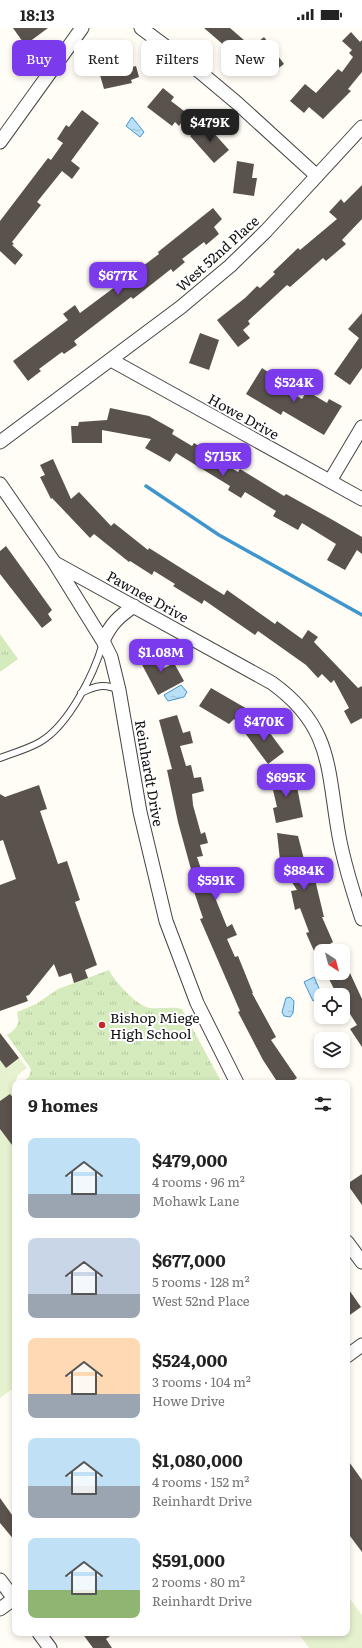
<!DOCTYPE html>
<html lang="en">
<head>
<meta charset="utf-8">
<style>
  :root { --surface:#fff; --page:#f6f6f6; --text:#222; --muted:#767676; --accent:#7c3aed }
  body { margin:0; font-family:Literata,serif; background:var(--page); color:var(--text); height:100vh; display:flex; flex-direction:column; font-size:15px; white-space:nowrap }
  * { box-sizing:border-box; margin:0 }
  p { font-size:13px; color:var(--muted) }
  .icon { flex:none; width:22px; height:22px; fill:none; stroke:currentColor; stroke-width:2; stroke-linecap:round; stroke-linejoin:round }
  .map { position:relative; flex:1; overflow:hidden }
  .details { position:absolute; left:12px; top:1052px; width:338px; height:556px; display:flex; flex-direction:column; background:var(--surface); border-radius:8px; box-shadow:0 2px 6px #0003 }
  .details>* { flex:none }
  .guide { position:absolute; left:12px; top:12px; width:338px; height:36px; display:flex; gap:8px }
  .needle { width:26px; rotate:144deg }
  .buttons { position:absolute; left:314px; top:916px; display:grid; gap:8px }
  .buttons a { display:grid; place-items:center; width:36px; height:36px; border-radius:8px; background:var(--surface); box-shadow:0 2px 6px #0003; font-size:20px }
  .price { position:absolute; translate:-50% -34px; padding:0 9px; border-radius:8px; background:var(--accent); color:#fff; font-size:13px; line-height:26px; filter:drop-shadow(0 1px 2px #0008) }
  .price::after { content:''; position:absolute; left:50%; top:24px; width:12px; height:9px; margin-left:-6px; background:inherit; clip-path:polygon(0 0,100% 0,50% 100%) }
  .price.current { background:#222; color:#fff }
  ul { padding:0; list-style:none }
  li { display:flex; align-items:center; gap:12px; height:100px; padding:0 16px }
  li span { display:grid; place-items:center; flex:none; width:112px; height:80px; border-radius:8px; color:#555 }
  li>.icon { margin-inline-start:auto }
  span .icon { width:48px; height:48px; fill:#fffc; stroke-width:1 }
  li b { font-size:17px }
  h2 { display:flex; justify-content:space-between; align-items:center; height:48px; padding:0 16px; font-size:17px }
  .pill { padding:0 14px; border-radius:8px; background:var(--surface); box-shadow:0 2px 6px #0003; font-size:14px; line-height:36px }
  .pill.current { background:var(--accent); color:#fff }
  .status { display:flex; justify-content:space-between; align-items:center; height:28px; padding:0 20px; background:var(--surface); direction:ltr }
  .status svg { height:11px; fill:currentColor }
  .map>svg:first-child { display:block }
  .grass { fill:url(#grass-tufts) }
  .pitch { fill:#e6f2cf }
  .water { fill:url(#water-ripples); stroke:#3f96cf }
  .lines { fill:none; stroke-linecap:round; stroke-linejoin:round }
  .stream { stroke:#3f96cf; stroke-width:3.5 }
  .building { fill:#5a524d }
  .lane-casing { stroke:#444; stroke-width:8 }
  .street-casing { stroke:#444; stroke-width:15 }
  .lane { stroke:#fff; stroke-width:6 }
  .street { stroke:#fff; stroke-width:13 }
  .poi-dot { fill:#c4262e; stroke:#fff; stroke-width:1.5 }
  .labels { text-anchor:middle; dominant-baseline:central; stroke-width:4; stroke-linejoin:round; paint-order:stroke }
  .street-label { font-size:14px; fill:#111; stroke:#fff }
  .poi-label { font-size:14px; fill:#111; stroke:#fff; text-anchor:start }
</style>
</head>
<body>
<div class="status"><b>18:13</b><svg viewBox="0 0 49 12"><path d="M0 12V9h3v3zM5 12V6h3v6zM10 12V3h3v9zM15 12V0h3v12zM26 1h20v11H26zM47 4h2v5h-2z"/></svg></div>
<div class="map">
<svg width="362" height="1620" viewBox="0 0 362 1620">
  <defs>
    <pattern id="grass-tufts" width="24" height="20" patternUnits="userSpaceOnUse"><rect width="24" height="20" fill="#d5ebbd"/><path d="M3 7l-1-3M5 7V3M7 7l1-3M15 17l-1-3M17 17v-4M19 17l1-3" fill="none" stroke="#b6c8a1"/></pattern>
    <pattern id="water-ripples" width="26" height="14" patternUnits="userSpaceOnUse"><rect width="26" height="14" fill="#b9e0f7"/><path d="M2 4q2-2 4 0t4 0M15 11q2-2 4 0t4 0" fill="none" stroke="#9ebfd3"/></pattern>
  </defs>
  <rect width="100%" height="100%" fill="#fffdf5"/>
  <path class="grass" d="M0 606 18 631 0 644Z
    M109 942C114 953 138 979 150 980 161 981 172 978 182 981L222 1055H22L29 1049 31 1041 7 1007C17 1000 20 997 17 984L36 976 58 961Z"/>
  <path class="pitch" d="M19 1030 27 1040 18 1047 15 1055V1359L0 1370V1032L6 1039Z
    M347 1567 362 1587V1620H309L298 1605H347Z"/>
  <path class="water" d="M132 89 144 104 140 109 126 98Z
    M181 657 187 664 184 669 168 673 164 667Z
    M314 949 322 967 313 973 304 954Z
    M290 969 294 973 293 985 290 989 284 988 282 984 286 970Z"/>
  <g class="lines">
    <path class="stream" d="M146 458 219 507 362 587"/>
  </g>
  <path class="building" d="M13 0H48L25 17Z
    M204 0H230L252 19 264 9 284 36 272 45 261 32 255 37 239 17 233 25Z
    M351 4 360 14 362 12V44L348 61 351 63 323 91 309 79 304 85 290 73 305 56 316 65 338 41 342 44 353 29 349 25 352 22 342 13Z
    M113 36 116 44 136 38 139 49 131 52 132 55 104 61 98 40Z
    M163 60 174 69 171 73 188 86 179 98 175 94 172 98 147 79Z
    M82 82 99 95 71 133 80 140 72 151 62 143 37 174 41 177 12 214 14 216 12 217 23 227 15 237 0 223V193L48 130 51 132 63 115 57 111 66 97 69 99Z
    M205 95 229 122 214 135 190 108Z
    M237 133 254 136 252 150H257L254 168 233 165Z
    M362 157V191L342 212 346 216 326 233 323 230 290 259 287 257 248 293 250 296 243 302 250 310 238 319 217 292 245 270 257 258 260 260 275 246 273 244 298 220 300 222 337 191 329 184 341 171 344 175Z
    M213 180 222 191 214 199 219 206 206 217 204 214 182 231 185 234 173 244 171 241 133 271 131 269 74 313 77 317 64 326 62 324 39 341 41 343 28 353 13 333 68 292 63 286 75 277 80 285 159 226 158 224Z
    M362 285V340L350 357 334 346 359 310 348 301Z
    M200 305 219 312 209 342 189 335Z
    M262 340 271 346 269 350 302 371 307 363 327 375 329 371 342 378 324 407 283 383 281 387 246 366Z
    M110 380 149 388 174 402 172 406 192 418 194 415 221 431 220 433 238 444 240 441 284 468 286 466 331 491 362 509V526L357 522 345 542 327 532 336 516 302 495 298 502 273 488 276 483 245 464 241 470 228 462 230 458 176 425 170 434 145 420 151 411 102 402V415H72L71 398H78L79 394 107 392Z
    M53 431 71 471 79 464 111 498 114 495 148 522 149 520 224 567 227 562 275 596 277 593 302 611 308 602 318 609 314 614 358 660 362 658V690L351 696 344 683 349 680 334 652 331 655 322 646 318 650 306 637 258 603 255 607 204 572 202 576 173 558 175 556 154 543 152 547 130 533 129 534 94 506 90 510 52 470 51 471 40 449 45 447 40 437Z
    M6 518 52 582 48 586 52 592 42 600 0 546V523Z
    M155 622 164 640 174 635 184 653 158 667 139 631Z
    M211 660 249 682 239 697 234 691 229 696 199 678Z
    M177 687 183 705 190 703 193 715 180 718 186 738 191 737 194 750 201 749 204 763 192 766 193 777 201 806 205 804 208 815 200 817 203 828 197 829 203 847 208 846 210 852 216 850 219 860 213 862 216 872 227 899 232 896 237 907 227 911 235 929 238 928 253 965H252L276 1009 271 1012 297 1050 290 1055H278L263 1032 238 984 240 983 200 891 203 890 188 846 192 845 178 794 167 742 172 741 159 692Z
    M261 693 284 724 268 736 245 705Z
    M294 744 303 789 276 795 273 780 277 779 270 749Z
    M39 757 47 781 40 783 58 836 67 833 80 872 75 874 97 937 85 942 88 950 74 955 71 945 59 949 54 936 29 967 26 968 28 973 0 983V857L16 851 3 812 0 813V766L5 769Z
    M277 805 298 808 305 835H311L324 889H322L333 914 330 916 333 923H314L306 905 309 904 300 880 295 882 291 863 297 862 278 833 280 832Z
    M326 945H350L362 971V1019L350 1001 357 997 343 975V967H337Z
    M0 1005 19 1030 6 1040 0 1032Z
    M10 1066 15 1072V1121L0 1101V1073Z
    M362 1146V1177L347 1156Z
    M347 1259 361 1279 347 1289Z
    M347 1431 362 1452V1524L347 1504Z
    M0 1470 15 1491V1513L0 1495Z
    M82 1605H114L106 1611 112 1620H93Z"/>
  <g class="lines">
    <g class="lane-casing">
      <path id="lane" d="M81 665C95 658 104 655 119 662
        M0 730C13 725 28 721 40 714 69 697 94 646 103 615"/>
    </g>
    <g class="street-casing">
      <path id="street" d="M141 0 200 44 237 75 317 148
        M0 114 82 0
        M111 332 362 471
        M0 414 181 279 230 238 266 203 362 99
        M330 453 362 399
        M0 456 54 534 103 613 111 629 119 662 140 784 166 893 197 975 237 1055
        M55 535 272 655C333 699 327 741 339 808 344 836 353 864 362 891
        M103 613C111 596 118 589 134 578
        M347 1214 362 1234
        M347 1328 362 1317
        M0 1552 15 1572
        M0 1581 15 1570
        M39 1605 50 1620"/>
    </g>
    <use href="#lane" class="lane"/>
    <use href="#street" class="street"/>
  </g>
  <circle class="poi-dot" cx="102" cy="997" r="4"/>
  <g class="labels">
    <g class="street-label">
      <text transform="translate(217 225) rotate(-42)">West 52nd Place</text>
      <text transform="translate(244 388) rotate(29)">Howe Drive</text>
      <text transform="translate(148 568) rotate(29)">Pawnee Drive</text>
      <text transform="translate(150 745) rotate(80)">Reinhardt Drive</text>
    </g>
    <g class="poi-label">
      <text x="110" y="989">Bishop Miege<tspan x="110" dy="16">High School</tspan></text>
    </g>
  </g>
</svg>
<div class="buttons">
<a><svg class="needle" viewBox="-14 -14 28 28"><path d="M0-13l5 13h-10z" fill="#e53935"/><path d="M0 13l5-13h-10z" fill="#767676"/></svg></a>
<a><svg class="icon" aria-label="locate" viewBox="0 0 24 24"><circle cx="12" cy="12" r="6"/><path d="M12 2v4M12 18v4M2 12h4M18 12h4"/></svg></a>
<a><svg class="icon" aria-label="layers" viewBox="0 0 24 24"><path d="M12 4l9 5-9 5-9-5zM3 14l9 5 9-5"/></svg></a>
</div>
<b class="price current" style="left:210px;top:115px">$479K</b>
<b class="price" style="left:118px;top:268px">$677K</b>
<b class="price" style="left:294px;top:375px">$524K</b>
<b class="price" style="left:223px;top:449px">$715K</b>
<b class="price" style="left:161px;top:645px">$1.08M</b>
<b class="price" style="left:264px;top:714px">$470K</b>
<b class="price" style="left:286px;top:770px">$695K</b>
<b class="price" style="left:304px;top:863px">$884K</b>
<b class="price" style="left:216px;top:873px">$591K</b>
<div class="guide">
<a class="pill current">Buy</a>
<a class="pill">Rent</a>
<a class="pill">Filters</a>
<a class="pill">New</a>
</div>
<section class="details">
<h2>9 homes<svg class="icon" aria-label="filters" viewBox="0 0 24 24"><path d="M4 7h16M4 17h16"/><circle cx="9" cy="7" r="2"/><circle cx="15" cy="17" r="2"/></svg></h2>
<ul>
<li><span style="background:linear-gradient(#bfe0f5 70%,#9aa5b1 0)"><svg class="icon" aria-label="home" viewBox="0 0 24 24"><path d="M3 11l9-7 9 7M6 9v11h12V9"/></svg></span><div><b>$479,000</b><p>4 rooms · 96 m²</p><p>Mohawk Lane</p></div></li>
<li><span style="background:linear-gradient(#c9d6e8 70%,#9aa5b1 0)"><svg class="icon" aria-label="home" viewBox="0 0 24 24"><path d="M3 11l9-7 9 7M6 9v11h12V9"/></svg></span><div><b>$677,000</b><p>5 rooms · 128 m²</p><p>West 52nd Place</p></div></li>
<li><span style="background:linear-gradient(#ffd9b3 70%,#9aa5b1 0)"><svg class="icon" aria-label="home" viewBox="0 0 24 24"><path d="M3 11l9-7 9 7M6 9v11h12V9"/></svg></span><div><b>$524,000</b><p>3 rooms · 104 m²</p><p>Howe Drive</p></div></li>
<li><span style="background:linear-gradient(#bfe0f5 60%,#9aa5b1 0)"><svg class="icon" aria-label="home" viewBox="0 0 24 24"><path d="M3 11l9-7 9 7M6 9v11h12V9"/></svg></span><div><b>$1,080,000</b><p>4 rooms · 152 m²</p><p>Reinhardt Drive</p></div></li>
<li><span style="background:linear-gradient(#bfe0f5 65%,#8fb573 0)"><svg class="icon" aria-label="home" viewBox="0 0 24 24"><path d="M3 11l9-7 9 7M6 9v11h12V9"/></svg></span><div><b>$591,000</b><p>2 rooms · 80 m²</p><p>Reinhardt Drive</p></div></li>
</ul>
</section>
</div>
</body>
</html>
